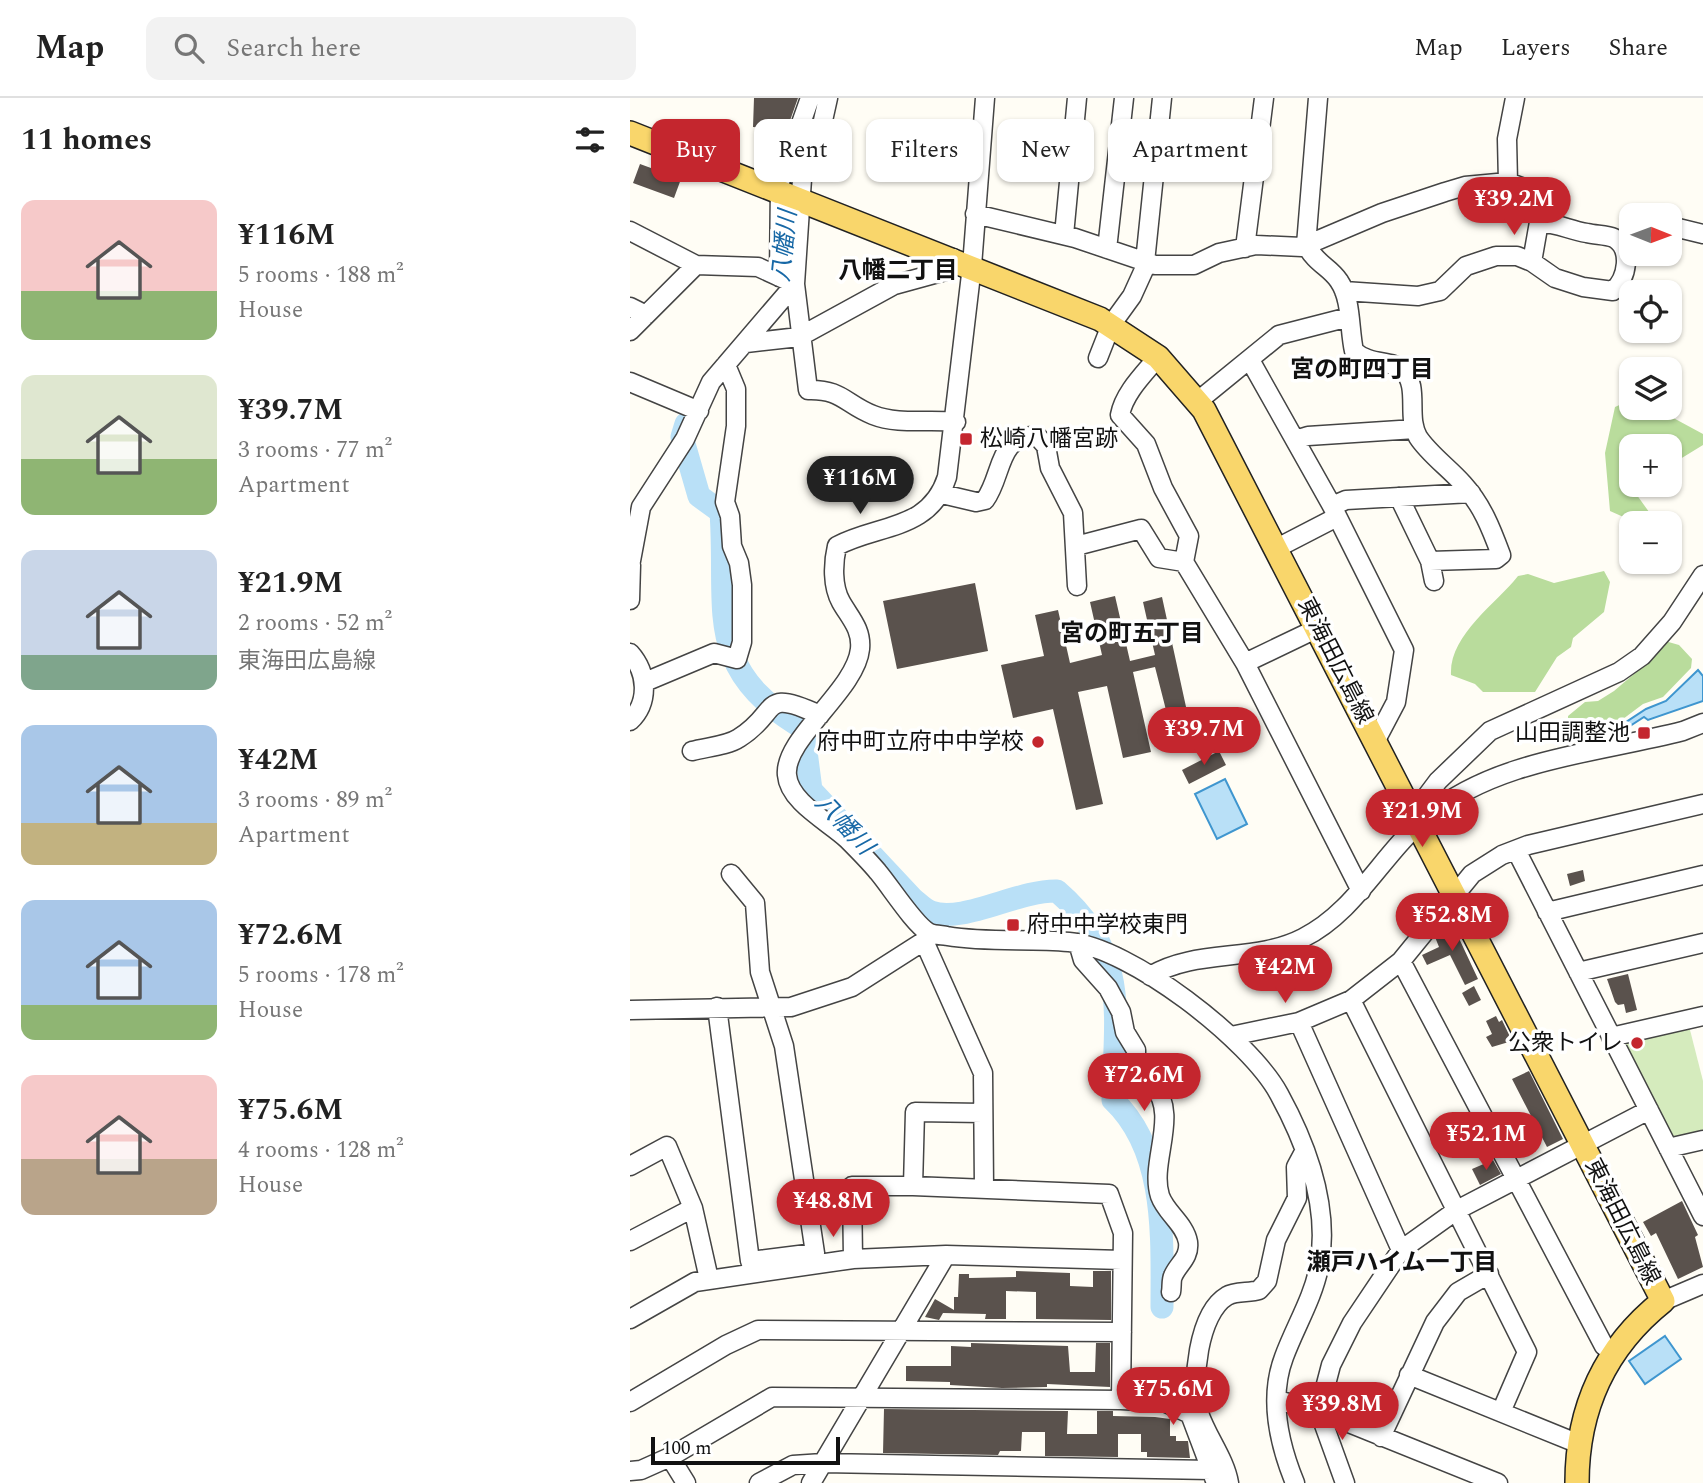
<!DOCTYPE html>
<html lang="en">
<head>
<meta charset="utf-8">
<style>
  :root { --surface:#fff; --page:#f2f2f2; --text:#222; --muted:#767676; --line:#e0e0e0; --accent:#c4262e }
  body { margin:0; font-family:Spectral,"Noto Sans JP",serif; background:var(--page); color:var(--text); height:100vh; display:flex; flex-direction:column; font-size:26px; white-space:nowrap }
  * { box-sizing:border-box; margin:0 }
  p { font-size:23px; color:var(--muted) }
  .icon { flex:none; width:38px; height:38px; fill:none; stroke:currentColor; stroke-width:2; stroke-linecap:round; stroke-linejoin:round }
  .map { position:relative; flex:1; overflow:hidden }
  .side { display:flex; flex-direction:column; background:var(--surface); width:630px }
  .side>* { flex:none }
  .guide { position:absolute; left:21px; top:21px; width:665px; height:63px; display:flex; gap:14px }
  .needle { width:46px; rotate:91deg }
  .fabs { position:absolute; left:989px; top:105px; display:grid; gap:14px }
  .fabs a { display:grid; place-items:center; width:63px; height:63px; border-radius:14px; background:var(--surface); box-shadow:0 2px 5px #0004; font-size:35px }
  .scale { position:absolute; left:21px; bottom:18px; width:189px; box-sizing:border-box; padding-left:7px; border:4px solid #111; border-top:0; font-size:19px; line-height:24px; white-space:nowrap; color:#111; -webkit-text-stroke:5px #fff; paint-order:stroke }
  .price { position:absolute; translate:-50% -60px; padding:0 16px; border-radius:24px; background:var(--accent); color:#fff; font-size:23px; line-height:46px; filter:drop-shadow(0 2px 4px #0008) }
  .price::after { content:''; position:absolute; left:50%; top:42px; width:21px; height:16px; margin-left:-10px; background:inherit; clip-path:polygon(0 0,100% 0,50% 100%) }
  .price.on { background:#222; color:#fff }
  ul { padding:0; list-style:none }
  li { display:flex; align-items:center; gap:21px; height:175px; padding:0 21px }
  li span { display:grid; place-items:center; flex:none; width:196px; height:140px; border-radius:14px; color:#555 }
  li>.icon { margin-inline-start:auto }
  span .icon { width:84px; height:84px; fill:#fffc; stroke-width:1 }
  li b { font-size:30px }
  h2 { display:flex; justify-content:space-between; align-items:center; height:84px; padding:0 21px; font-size:30px }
  .pill { padding:0 24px; border-radius:14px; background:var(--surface); box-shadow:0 2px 5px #0004; font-size:24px; line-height:63px }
  .pill.on { background:var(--accent); color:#fff }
  header { display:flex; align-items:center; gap:42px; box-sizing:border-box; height:98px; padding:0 35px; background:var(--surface); border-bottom:2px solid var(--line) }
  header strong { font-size:33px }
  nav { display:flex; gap:38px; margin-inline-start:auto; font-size:24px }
  .search { width:490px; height:63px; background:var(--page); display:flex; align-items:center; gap:18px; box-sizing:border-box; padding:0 24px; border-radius:14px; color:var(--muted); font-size:26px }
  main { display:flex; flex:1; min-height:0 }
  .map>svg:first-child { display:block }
  .green { fill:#d5ebbd }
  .forest { fill:#b9dc9c }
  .water { fill:#b9e0f7; stroke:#3f96cf; stroke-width:2 }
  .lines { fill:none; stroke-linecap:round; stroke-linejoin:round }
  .river { stroke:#b9e0f7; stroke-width:23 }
  .building { fill:#5a524d }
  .minor-casing { stroke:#444; stroke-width:21 }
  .major-casing { stroke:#222; stroke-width:26 }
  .minor { stroke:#fff; stroke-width:18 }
  .major { stroke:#f9d66b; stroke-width:23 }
  .poi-dot { fill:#c4262e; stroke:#fff; stroke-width:2.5 }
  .labels { text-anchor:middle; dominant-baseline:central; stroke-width:7; stroke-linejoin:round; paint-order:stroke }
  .poi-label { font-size:23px; fill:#111; stroke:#fff; text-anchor:end }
  .street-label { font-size:23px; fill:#111; stroke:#fff }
  .water-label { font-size:24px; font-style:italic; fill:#1768a6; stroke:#fff }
  .neighbourhood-label { font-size:24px; font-weight:bold; fill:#111; stroke:#fff }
</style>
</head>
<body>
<header>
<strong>Map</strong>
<div class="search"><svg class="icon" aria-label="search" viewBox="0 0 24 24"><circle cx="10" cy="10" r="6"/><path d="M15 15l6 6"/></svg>Search here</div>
<nav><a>Map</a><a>Layers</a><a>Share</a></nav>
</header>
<main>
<section class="side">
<h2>11 homes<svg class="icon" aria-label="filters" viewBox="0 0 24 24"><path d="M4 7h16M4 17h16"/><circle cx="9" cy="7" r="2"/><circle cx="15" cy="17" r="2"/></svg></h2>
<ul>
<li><span style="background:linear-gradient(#f6c9c9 65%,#8fb573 0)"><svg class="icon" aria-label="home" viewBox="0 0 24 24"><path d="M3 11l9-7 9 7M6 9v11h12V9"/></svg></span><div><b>¥116M</b><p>5 rooms · 188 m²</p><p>House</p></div></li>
<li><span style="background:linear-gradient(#dfe7d0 60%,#8fb573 0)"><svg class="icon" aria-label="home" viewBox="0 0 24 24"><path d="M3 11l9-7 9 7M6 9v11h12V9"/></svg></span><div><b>¥39.7M</b><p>3 rooms · 77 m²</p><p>Apartment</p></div></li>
<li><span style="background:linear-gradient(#c9d6e8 75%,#7fa58c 0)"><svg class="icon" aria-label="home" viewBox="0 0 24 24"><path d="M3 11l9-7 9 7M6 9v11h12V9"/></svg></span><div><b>¥21.9M</b><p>2 rooms · 52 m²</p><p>東海田広島線</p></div></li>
<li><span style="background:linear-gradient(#a9c7e8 70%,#c2b280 0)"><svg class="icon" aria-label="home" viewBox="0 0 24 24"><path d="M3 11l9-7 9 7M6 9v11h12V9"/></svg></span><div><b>¥42M</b><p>3 rooms · 89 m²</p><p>Apartment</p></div></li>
<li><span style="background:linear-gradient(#a9c7e8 75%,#8fb573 0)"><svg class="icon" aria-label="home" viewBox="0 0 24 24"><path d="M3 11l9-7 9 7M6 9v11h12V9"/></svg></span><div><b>¥72.6M</b><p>5 rooms · 178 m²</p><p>House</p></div></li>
<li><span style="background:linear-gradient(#f6c9c9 60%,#b9a48a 0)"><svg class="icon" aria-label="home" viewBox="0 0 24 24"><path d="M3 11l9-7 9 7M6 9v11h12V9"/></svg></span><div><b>¥75.6M</b><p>4 rooms · 128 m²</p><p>House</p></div></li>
</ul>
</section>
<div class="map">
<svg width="1073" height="1385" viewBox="0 0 1073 1385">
  <rect width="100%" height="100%" fill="#fffdf5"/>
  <path class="green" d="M1059 928 1073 983V1033L1044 1040 1040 1038 994 950 998 941Z"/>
  <path class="forest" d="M996 304 1001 306V310L1036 316 1073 336V347L1042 366H1040V348H1001V374L996 382 1027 425H1007L980 413 975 355 985 309Z
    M974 473 980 484 974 514 943 540 941 549 927 559 905 594H853L845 586 821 577C819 537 866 506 888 478L898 476 924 485Z
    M1035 543 1049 547 1062 561 1061 570 1033 599 1013 606 973 636 938 625V618L955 604 968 603 984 593 1011 570Z"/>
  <path class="water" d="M1068 572 1073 578V603L1018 622 1014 619 986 637 984 632 1016 611 1036 603Z
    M595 681 617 726 587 741 565 696Z
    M1035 1238 1051 1261 1015 1286 999 1263Z"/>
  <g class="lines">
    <path class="river" d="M156 143 160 90 178 45
      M56 326 52 339 69 398 91 414C98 514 72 570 173 630L181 692 283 801C288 805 295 812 301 814 332 826 388 792 427 793 500 856 485 916 483 1002 537 1053 532 1140 532 1209"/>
  </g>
  <path class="building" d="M124 0H168L157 31 123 29Z
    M10 66 51 81 44 100 3 85Z
    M345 485 358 553 267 571 253 503Z
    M485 498 500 563 525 557 513 504 532 499 565 650 547 655 525 569 503 574 521 654 493 660 477 588 448 594 473 706 446 712 423 611 383 620 371 567 414 558 405 517 428 512 440 565 472 557 460 504Z
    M589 653 596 667 559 686 552 672Z
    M953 772 955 783 940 788 937 776Z
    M820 821 848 881 835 887 820 857 797 867 792 857 809 849 805 839Z
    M998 876 1007 912 996 915 994 906 988 907 985 904 977 881Z
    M844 888 851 902 839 908 832 895Z
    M866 918 869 924 872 922 882 943 862 949 856 939 862 936 856 923Z
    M899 973 933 1041 917 1049 882 981Z
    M863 1062 871 1076 850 1087 842 1071Z
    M1052 1103 1068 1137 1065 1139 1073 1169 1048 1181 1026 1135 1021 1138 1013 1124Z
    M386 1173 440 1175V1188L463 1189V1173H481V1222L406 1221V1194L376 1193V1221H355L356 1216 313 1215 309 1222 295 1219 305 1201 324 1212V1199H328L329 1176H339V1180L386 1179Z
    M341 1245 438 1248 440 1274H465L466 1245H480V1289L417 1286V1289L372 1290 320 1287V1284L276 1283V1268H321V1248L341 1249Z
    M254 1311 438 1313 437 1336H467V1313H483V1318L525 1319 540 1321V1338H546V1343H558L560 1360 517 1359V1354H511V1336H488V1359L415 1358V1334H392L391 1353H370L368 1357 253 1355Z"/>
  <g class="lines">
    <g class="minor-casing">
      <path id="minor" d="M355 0 342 168 317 379C300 433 248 426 207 448 203 465 202 488 211 504 220 520 232 531 230 551 226 592 153 641 157 677 159 704 199 724 217 741 228 752 239 763 248 774 260 788 284 826 298 834 302 837 312 837 317 838 358 845 398 840 439 844 500 849 620 942 649 996 677 1047 700 1110 689 1169 683 1200 665 1229 654 1259 638 1301 649 1346 665 1385
        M688 0 676 147C686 166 700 169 709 183 722 202 719 231 724 253 741 268 761 261 773 272 790 289 776 318 788 339 799 356 819 370 833 386 852 407 861 430 871 457L866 461 800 463
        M878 84 877 41 885 0
        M345 116 445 140 525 167H564L589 155 626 147 672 149 752 115 815 94 835 88 878 84 894 90 905 107 909 124 902 164
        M1040 128 1073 136
        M0 133 66 167 128 169 165 186 178 292C212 291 215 306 243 317 268 327 299 321 326 324
        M434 137 447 0
        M615 150 634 0
        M477 151 494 0
        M515 164 532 0
        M149 179 150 84 180 0
        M714 193 788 198 810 193 836 168 866 158H887L902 164 925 180 953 189 983 193C997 181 1003 151 984 140 977 137 965 137 957 135 939 132 930 126 909 124
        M0 209 16 217
        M0 233 66 167
        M116 245 169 239 264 187 315 173 323 160
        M528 259C514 276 494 295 490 317L516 346 533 390 559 438 554 464 615 565 731 793
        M468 260 481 227 502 198 517 165
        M620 262 702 408 774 552 766 604 746 642
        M0 284 69 313
        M568 303 649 237 719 219
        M665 342 678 338 785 331
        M312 396 346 404 355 402C373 378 367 336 407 338L416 348 420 370 443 415 447 488
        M769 399 800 463 804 483
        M702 408 716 402 841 395
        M446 448 511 431 529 460 554 464
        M647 450 707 419
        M0 468 11 409 55 341 81 284 165 186 172 81 190 36 198 0
        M0 502 1 467
        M0 555C17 574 20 604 0 623
        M615 565 688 530
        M15 584 84 555 107 561 112 544V487L109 465 102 448 100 418 95 404 106 328V291L96 267
        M62 653C77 649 97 648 109 640 151 614 129 589 190 617
        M788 726 793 703 808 683 860 633 989 574 1012 558 1042 524 1073 477
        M886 752 1073 1118
        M917 814 1073 777
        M294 843 353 975 354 1090
        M448 845 453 862 478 890 491 914 495 934 506 952V973C511 978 519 982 523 987 550 1017 519 1064 530 1098 536 1115 555 1126 558 1144 560 1160 548 1166 543 1178 541 1182 542 1190 541 1194
        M771 863 974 1248 983 1255
        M948 874 1073 845
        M520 878C567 850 624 865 673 840 727 813 752 755 798 718 867 661 968 655 1053 633L1073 625
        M721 902 897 1254 871 1314
        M87 909 120 1163 185 1155 154 948 130 874 125 805 101 776
        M0 912 161 909 222 889 294 843 297 834
        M669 924 771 1152
        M601 938 669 924 721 902 771 863 842 776 872 757 898 747 1073 706
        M981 939 1073 918
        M1038 1050 1073 1042
        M0 1068 37 1048 63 1110 79 1181
        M283 1088 285 1014 353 1015
        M0 1143 63 1110
        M223 1161 222 1088H283L479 1096 493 1135 491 1302
        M1033 1203 1073 1186
        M0 1221 65 1184 223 1161 316 1157 492 1162
        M779 1277 949 1346
        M647 1302 689 1313 868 1385
        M0 1304 96 1247 128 1232 492 1234
        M751 1339 805 1224 828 1194 859 1176
        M40 1359 56 1385
        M0 1373 11 1372 40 1359 142 1299 491 1302 534 1304 560 1316 586 1385
        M129 1385 163 1367 193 1365 581 1372
        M181 1385 316 1157
        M599 1385C595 1361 577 1339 569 1315 561 1285 568 1215 597 1198 605 1193 620 1195 629 1192L637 1183 646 1142 667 1100 666 1069 674 1054
        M715 1385 689 1313 701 1267 722 1225 771 1152 827 1112 1019 1012"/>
    </g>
    <g class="major-casing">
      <path id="major" d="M0 35 470 221 528 259 574 312 1033 1203C974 1250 947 1311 947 1385"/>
    </g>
    <use href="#minor" class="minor"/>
    <use href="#major" class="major"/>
  </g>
  <g class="poi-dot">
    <rect x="329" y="334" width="14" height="14" rx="3.5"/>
    <rect x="1007" y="628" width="14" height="14" rx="3.5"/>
    <circle cx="408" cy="644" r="7"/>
    <rect x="376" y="820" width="14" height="14" rx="3.5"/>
    <circle cx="1007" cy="945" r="7"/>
  </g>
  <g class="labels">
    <g class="poi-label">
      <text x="350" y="341" text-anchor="start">松崎八幡宮跡</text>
      <text x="1000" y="635">山田調整池</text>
      <text x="394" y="644">府中町立府中中学校</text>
      <text x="397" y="827" text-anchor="start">府中中学校東門</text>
      <text x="993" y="945">公衆トイレ</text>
    </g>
    <g class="street-label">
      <text transform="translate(705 563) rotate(63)">東海田広島線</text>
      <text transform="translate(992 1124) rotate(63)">東海田広島線</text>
    </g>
    <g class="water-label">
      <text transform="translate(155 148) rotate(-84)">八幡川</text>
      <text transform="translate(214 727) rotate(47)">八幡川</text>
    </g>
    <g class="neighbourhood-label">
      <text x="268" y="173">八幡二丁目</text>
      <text x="732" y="272">宮の町四丁目</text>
      <text x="502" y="536">宮の町五丁目</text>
      <text x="772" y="1165">瀬戸ハイム一丁目</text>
    </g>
  </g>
</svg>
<div class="fabs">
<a><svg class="needle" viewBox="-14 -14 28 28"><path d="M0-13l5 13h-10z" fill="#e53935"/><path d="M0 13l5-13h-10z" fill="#767676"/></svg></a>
<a><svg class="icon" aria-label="locate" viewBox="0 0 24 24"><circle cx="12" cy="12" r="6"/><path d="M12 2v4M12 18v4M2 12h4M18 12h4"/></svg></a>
<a><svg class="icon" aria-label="layers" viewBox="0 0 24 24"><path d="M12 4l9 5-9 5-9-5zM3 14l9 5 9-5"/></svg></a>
<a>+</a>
<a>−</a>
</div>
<div class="scale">100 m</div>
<b class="price" style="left:884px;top:139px">¥39.2M</b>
<b class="price on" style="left:230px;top:418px">¥116M</b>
<b class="price" style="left:574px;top:669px">¥39.7M</b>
<b class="price" style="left:792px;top:751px">¥21.9M</b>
<b class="price" style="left:822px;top:855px">¥52.8M</b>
<b class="price" style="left:655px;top:907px">¥42M</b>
<b class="price" style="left:514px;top:1015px">¥72.6M</b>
<b class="price" style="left:856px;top:1074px">¥52.1M</b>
<b class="price" style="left:203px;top:1141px">¥48.8M</b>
<b class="price" style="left:543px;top:1329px">¥75.6M</b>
<b class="price" style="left:712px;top:1344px">¥39.8M</b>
<div class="guide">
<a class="pill on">Buy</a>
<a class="pill">Rent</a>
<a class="pill">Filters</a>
<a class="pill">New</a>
<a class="pill">Apartment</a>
</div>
</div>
</main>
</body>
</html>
